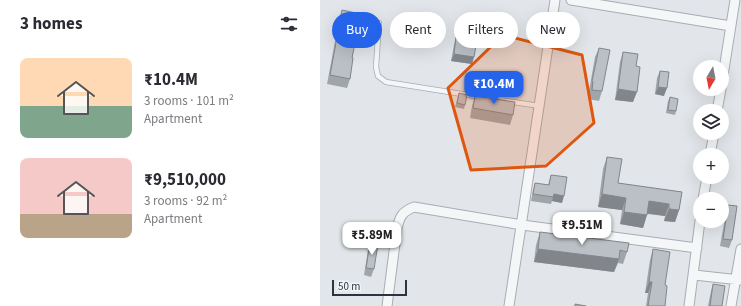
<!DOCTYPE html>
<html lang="en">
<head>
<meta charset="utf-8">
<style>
  :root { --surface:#fff; --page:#f2f2f3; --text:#2b2b33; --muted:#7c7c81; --accent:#2563eb }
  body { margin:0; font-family:"Source Sans 3",sans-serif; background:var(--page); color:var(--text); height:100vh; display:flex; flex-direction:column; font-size:15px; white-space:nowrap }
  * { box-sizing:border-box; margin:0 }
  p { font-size:13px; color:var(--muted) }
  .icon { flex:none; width:22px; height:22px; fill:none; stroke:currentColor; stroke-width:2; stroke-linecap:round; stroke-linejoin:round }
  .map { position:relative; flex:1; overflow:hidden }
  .side { display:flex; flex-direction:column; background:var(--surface); width:320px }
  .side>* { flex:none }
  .top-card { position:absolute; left:12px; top:12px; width:349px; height:36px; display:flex; gap:8px }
  .needle { width:26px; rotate:190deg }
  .fabs { position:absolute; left:373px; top:60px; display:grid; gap:8px }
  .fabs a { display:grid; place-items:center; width:36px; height:36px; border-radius:50%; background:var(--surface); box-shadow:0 4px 16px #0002; font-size:20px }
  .scale { position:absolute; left:12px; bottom:10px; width:75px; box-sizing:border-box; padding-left:4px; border:2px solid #2b3541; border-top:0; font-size:11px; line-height:14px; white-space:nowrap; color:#2b3541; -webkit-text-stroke:3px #f2f5f7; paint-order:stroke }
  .price { position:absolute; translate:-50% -34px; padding:0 9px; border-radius:8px; background:#fff; color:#222; font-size:13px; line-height:26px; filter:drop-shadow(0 1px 2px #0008) }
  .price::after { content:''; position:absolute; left:50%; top:24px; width:12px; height:9px; margin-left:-6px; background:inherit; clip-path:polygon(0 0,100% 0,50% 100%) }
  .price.current { background:var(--accent); color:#fff }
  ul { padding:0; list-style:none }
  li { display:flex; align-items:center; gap:12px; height:100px; padding:0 20px }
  li span { display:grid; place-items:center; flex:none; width:112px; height:80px; border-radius:8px; color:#555 }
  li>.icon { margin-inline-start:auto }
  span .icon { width:48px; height:48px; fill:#fffc; stroke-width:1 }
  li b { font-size:17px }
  h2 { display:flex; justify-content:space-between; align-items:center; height:48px; padding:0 20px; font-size:17px }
  .pill { padding:0 14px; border-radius:18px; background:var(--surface); box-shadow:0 4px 16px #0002; font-size:14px; line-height:36px }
  .pill.current { background:var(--accent); color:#fff }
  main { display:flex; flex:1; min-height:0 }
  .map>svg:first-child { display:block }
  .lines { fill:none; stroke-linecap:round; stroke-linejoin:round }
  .lane-casing { stroke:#a7adb4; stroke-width:6 }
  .street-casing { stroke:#a7adb4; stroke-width:11 }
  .lane { stroke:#f5f6f8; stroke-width:4.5 }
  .street { stroke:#f5f6f8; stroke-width:9 }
  .wall { fill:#a0a5aa }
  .shaded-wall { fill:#82868b }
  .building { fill:#bac0c6; stroke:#82868b }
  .marked { fill:#df570f; fill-opacity:0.2; stroke:#df570f; stroke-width:3; stroke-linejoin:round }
</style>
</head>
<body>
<main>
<section class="side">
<h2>3 homes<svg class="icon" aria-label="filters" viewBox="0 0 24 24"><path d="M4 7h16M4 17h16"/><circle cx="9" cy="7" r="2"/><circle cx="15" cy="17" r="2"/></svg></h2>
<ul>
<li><span style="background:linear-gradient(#ffd9b3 60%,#7fa58c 0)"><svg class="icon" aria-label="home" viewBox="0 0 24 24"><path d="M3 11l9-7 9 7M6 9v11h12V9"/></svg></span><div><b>₹10.4M</b><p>3 rooms · 101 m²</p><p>Apartment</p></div></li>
<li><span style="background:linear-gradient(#f6c9c9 70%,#b9a48a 0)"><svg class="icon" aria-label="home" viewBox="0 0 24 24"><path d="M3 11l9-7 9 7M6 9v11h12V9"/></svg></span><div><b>₹9,510,000</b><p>3 rooms · 92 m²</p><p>Apartment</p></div></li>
</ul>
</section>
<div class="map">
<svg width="421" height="306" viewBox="0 0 421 306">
  <rect width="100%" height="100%" fill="#e2e6ea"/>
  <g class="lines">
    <g class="lane-casing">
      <path id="lane" d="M59 23 56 67 58 76 66 82 161 97
        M186 101 220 106"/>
    </g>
    <g class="street-casing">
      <path id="street" d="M251 0 411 26
        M402 82 415 0
        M397 111 401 89
        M390 155 394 133
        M383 199 387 177
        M374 275 420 280
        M67 306 77 228C80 216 82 212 94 207L202 225 377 248
        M189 306 235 0
        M369 306 380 221
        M411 306 421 249"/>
    </g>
    <use href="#lane" class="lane"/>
    <use href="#street" class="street"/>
  </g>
  <path class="wall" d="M22 10 32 58 30 79 27 88 7 84 19 20Z
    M136 37 152 64 131 61 134 45Z
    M279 48 282 91 279 101 268 99 270 91H269L275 57Z
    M303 52 316 66 313 102 295 100 300 62Z
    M340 71 344 96 335 94 337 78Z
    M139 93 145 105 144 109 135 107Z
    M155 96 193 115 190 125 150 118 152 106Z
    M350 97 356 111 355 115 346 113 348 101Z
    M287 157 298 183 362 192 359 210 355 222 344 221 345 216 327 214 323 228 300 224 302 210 278 207 283 169Z
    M231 175 242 203 232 201 231 204 211 201 213 190 215 183 228 185Z
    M408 205 412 240 409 248 400 246 406 212Z
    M220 232 307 252 303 264 298 263 294 272 214 262 216 245Z
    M50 243 54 269 51 277 44 275 48 250Z
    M333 249 345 285V306H326L328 293H325L330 260Z
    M393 284 402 306H388L391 291Z"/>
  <path class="shaded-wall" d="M134 54 154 57 152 64 131 61Z
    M338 87 347 88 344 96 335 94Z
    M298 89 317 92 313 102 295 100Z
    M234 194 244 196 242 203 232 201Z
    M282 194 306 198 302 210 278 207Z
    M329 201 349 204 345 216 325 213Z
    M349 209 359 210 355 222 344 221Z
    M304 212 327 215 323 228 300 224Z
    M218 249 299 259 294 272 214 262Z
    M329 282H332L328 293H325Z"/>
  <path class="building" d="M22 10 41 14 32 58H33L30 79 10 75Z
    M136 37 157 40 154 57 134 54Z
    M279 48 290 50 282 91 272 90 273 82 272 81Z
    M303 52 318 54 316 66 320 67 317 92 298 89Z
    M340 71 349 72 347 88 338 87Z
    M139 93 147 95 145 105 137 103Z
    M155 96 195 102 193 115 153 108Z
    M350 97 358 99 356 111 348 110Z
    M287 157 302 159 298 183 362 192 359 210 349 209V204L329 201 327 215 304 212 306 198 282 194Z
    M231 175 247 177 244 196 234 194 233 197 213 194 215 183 229 185Z
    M408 205 417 206 412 240 403 239Z
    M220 232 309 243 307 252 300 250 299 259 218 249Z
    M50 243 58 244 54 269 46 268Z
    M333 249 350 252 345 285 347 286 345 306H328L332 282H329Z
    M393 284 405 286 402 306H390Z
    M255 304 266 306H255Z"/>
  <path class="marked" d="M183 35 262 55 274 123 226 166 151 170 128 88Z"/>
</svg>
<div class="fabs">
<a><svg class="needle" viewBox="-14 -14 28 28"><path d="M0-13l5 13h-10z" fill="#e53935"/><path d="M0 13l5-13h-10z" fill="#7c7c81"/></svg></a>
<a><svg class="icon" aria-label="layers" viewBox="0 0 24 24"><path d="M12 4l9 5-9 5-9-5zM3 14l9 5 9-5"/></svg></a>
<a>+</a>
<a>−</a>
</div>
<div class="scale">50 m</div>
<b class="price current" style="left:174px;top:105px">₹10.4M</b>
<b class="price" style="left:262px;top:246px">₹9.51M</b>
<b class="price" style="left:52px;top:256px">₹5.89M</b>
<div class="top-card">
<a class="pill current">Buy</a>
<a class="pill">Rent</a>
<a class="pill">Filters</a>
<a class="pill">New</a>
</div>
</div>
</main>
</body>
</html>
